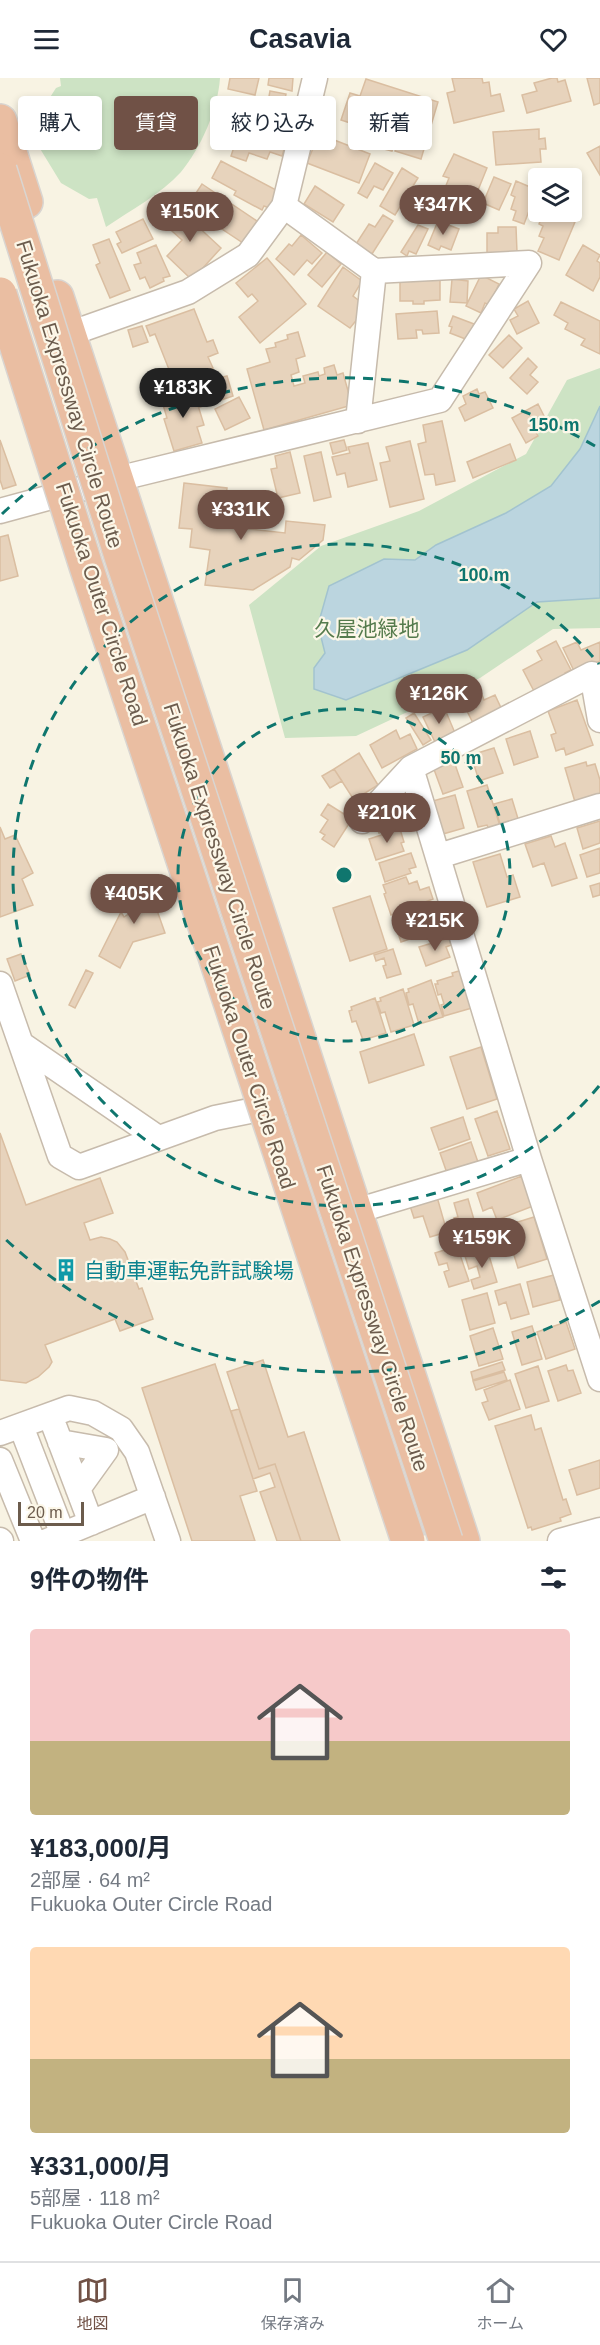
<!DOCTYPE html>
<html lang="ja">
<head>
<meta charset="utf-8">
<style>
  :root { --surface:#fff; --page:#f2f2f3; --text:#1f2937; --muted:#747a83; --line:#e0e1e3; --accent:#705146 }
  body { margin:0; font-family:Helvetica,"Noto Sans JP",sans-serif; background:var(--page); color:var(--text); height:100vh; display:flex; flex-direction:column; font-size:22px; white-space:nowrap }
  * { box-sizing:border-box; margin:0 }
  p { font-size:20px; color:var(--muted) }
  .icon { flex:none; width:33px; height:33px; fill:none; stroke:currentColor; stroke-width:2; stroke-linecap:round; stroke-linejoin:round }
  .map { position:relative; height:1463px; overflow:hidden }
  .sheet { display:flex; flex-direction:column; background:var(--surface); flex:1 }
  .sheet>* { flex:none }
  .banner { position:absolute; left:18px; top:18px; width:564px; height:54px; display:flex; gap:12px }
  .fabs { position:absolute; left:528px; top:90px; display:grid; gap:12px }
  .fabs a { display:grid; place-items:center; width:54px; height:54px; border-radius:6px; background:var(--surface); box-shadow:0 3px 9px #0003; font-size:30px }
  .scale { position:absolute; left:18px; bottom:15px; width:66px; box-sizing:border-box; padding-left:6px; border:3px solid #6c5c4d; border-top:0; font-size:16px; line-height:21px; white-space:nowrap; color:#6c5c4d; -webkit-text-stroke:4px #fcf7e8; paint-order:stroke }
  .price { position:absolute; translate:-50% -51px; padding:0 14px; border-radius:21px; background:var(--accent); color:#fff; font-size:20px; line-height:39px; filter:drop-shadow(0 2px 3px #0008) }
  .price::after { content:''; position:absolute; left:50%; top:36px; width:18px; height:14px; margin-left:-9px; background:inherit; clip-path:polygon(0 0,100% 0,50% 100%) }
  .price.active { background:#222; color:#fff }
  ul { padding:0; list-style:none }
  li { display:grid; align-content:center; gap:12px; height:318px; padding:0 30px }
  li span { display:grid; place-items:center; height:186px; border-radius:6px; color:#555 }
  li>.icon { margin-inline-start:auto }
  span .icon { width:108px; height:108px; fill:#fffc; stroke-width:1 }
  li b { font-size:26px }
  h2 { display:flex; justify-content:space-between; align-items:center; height:72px; padding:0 30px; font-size:26px }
  .tag { padding:0 21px; border-radius:6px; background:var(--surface); box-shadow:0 3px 9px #0003; font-size:21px; line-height:54px }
  .tag.active { background:var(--accent); color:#fff }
  header { display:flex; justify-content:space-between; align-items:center; height:78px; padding:0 30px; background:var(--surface); font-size:27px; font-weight:700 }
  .menu { display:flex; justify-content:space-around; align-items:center; height:84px; border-top:2px solid var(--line); background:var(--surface); font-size:16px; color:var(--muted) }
  .menu a { display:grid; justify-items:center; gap:3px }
  .menu .active { color:var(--accent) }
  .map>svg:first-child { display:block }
  .green { fill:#cde3c4 }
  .water { fill:#bbd5df; stroke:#a2c3cf; stroke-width:1.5 }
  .building { fill:#e7d3bc; stroke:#dabea1; stroke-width:1.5 }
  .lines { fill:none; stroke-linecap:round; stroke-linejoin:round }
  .minor-casing { stroke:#c7bbac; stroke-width:27 }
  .highway-casing { stroke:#d9d5d1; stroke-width:36 }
  .minor { stroke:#fff; stroke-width:24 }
  .highway { stroke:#eabea2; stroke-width:33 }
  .highway-bridge-casing { stroke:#d9d5d1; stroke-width:36; stroke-linecap:butt }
  .highway-bridge { stroke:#eabea2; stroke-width:33 }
  .ring { fill:none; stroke:#0f766e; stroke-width:3; stroke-dasharray:10 8 }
  .labels { text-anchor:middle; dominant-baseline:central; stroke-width:4.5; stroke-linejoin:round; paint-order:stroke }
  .street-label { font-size:21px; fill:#6c5c4d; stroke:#fcf7e8 }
  .park-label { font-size:21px; fill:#557b4d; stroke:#fcf7e8 }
  .culture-label { font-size:21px; fill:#0d838f; stroke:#fcf7e8; text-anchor:start }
  .centre { fill:#0f766e; stroke:#fcf7e8; stroke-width:3 }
  .ring-label { font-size:18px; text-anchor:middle; font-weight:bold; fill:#0f766e; stroke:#fcf7e8; stroke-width:4.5; stroke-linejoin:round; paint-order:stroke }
</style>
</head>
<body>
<header><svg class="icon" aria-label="menu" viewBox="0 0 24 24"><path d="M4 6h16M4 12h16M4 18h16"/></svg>Casavia<svg class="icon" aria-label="heart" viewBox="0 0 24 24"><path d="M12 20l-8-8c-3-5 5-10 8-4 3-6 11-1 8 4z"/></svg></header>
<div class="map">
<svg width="600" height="1463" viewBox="0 0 600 1463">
  <rect width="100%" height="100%" fill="#f8f3e3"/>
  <path class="green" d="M60 0H220C218 31 201 70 181 94 161 116 131 132 106 149L97 120 89 121 61 105 39 69 38 38 56 10 61 8Z
    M600 290V550L553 551 480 600 356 658 285 660 249 527 321 468 419 433 526 376 567 302Z"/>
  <path class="water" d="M600 328V520L537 524 467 572 346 622 314 611V590L325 575 318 547 329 508 384 481 415 482 436 467 506 435 551 408 580 371Z"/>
  <path class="building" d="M230 0H259L255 17 228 11Z
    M269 0H293L292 13 268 7Z
    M452 0H482L483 5 489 4 491 18 500 16 504 33 454 45 447 15 455 13Z
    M552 0H557L558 4 565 2 571 23 527 35 522 17 537 13 534 5Z
    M587 0H600V25L594 27Z
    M366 1 438 24 421 81 395 73 402 51 381 45 378 54 341 42 350 15 360 18Z
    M270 13 286 16 285 21 294 23 290 43 271 39 272 36 266 35Z
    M240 35 290 53 282 78 270 74 267 81 249 75 246 83 231 78 234 69 222 64 228 47 234 49Z
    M539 51V61L545 60 546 71H540L541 84 496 87 493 54Z
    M319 56 370 76 359 105 307 85Z
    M384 57 396 60 392 73 380 70Z
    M600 68V97L587 75Z
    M454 76 487 90 474 122 445 110 449 100 443 98Z
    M221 83 278 113 269 130 264 128 262 132 234 117 236 113 212 100Z
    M375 85 393 95 383 112 374 108 367 120 358 115Z
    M402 90 418 100 395 137 380 128Z
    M494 99 511 106 499 132 483 125Z
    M516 103 537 112 524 146 513 142 516 133 511 131 515 119 511 117Z
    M202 106 257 143 243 165 222 151 228 143 218 136 211 146 186 130Z
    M315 108 344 127 333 144 304 126Z
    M181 125 196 139 192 143 221 170 192 202 167 178 182 162 163 145Z
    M544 134H563L561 139 575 144 559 182 538 173 544 160 539 158 543 148 539 146Z
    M383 137 393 143 372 176 356 166 369 146 375 149Z
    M143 141 153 161 122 175 117 166 121 164 116 154Z
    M438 143 459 151 451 172 441 168 439 172 428 167Z
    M418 147 428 151 416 176 409 173 407 178 401 174Z
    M498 149H516L517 174 487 175V155H498Z
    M301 157 322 175 312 186 307 182 294 197 276 181 289 166 292 168Z
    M109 161 130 212 110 220 96 187 100 185 93 167Z
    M156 167 170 198 163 200 164 203 150 210 145 199 140 201 134 187 141 185 137 175Z
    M583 167 600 177 597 183 600 185V199L593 213 566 197Z
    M327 174 341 186 322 209 308 197Z
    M267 180 306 226 260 265 239 239 258 223 252 216 248 219 236 205Z
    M343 189 362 203 353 218 361 224 359 239 350 250 318 228Z
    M481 197 499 206 489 227 485 225 481 235 466 228Z
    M440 198V222L424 223V226H413V223H400V200Z
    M452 201 468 203 467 225 450 224Z
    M528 223 539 245 517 256 510 242 518 238 514 231Z
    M561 224 600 243V276L581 267 585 261 565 251 568 245 554 237Z
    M194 231 207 264 213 262 218 275 208 279 213 290 178 303 175 293 170 294 155 256 150 258 146 248Z
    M437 233 439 255 423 256 422 252H416L417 260 398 261 396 236Z
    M453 238 474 246 468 262 450 255 452 249 449 248Z
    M142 248 148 264 133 269 128 252Z
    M298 254 305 278 296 281 299 294 291 297 294 308 305 305 303 298 318 294 319 298 325 296 324 290 334 287 337 297 343 295 352 327 264 352 247 291 270 284 266 271 276 269 275 265 288 261 287 257Z
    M509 257 522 270 503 290 489 277Z
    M528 280 537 289 530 297 538 304 527 316 510 300Z
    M227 298 233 318 200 329 196 314 201 313 200 305Z
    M193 311 204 347 197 349 202 365 174 373 164 341 167 340 161 320Z
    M477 311 479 316 485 314 493 330 465 343 459 330 466 326 463 318Z
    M239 319 250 340 225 352 215 331Z
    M538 326 544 338 538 341 541 347 534 351 538 358 526 365 512 340Z
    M442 343 455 403 436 407 434 396 425 397 418 366 426 364 423 347Z
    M0 362 16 407 3 411 0 402Z
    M344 362 347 372 333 376 330 365Z
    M410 363 424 421 390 429 380 385 390 383 386 369Z
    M368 365 377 402 348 409 345 395 337 397 332 379 350 375 348 369Z
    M510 366 516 382 473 400 467 384Z
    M290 374 300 415 278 420 271 391 277 390 275 378Z
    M321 374 331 419 314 423 304 378Z
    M184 405 227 410 223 448 285 455 286 443 325 447 323 462 299 482 292 480 290 489 253 512 205 507 210 472 190 469 192 451 179 450Z
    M8 457 18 498 0 503V459Z
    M556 563 571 592 565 595 566 599 535 615 523 592 542 582 537 573Z
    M577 564 581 572 600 564V583L575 595 563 570Z
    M481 614 484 622 495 617 502 632 473 645 462 623Z
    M577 622 593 667 566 677 564 670 556 673 551 657 556 655 548 633Z
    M444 629 455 655 435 664 423 639Z
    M414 635 431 662 423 667 406 640Z
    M396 652 400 661 410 656 417 671 382 690 370 667Z
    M530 653 538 679 514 687 506 661Z
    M494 670 503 695 479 703 471 677Z
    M359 675 378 707 354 722 334 691Z
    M452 678 463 709 443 716 432 686Z
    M586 684 587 688 595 686 600 702V717L575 724 565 690Z
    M334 691 342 703 330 710 322 698Z
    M487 707 500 748 489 752 487 747 478 749 467 713Z
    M455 717 464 750 443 756 438 736 432 737 429 724Z
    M401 721 409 745 379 755 374 742 382 739 380 734 388 726Z
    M512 721 519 744 501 749 494 726Z
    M328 726 352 741 334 769 322 761 325 757 320 754 328 742 321 737Z
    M600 743V765L583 771 577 750Z
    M0 749 5 761 15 757 33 795 22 801 33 827 0 839Z
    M400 751 404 764 401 765 404 773 376 782 369 761Z
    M551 758 555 769 565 765 577 800 552 808 544 785 533 789 525 766Z
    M600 770V795L587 799 580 777Z
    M411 775 416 789 409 791 411 795 385 804 379 785Z
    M500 776 507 799 513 797 520 819 487 829 473 784Z
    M406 799 409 806 417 803 420 812 429 809 433 821 391 837 384 816 386 815 383 807Z
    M145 801 151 802 156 807 158 813 153 821 165 855 133 864 120 890 99 878 121 834 124 839 136 831 133 825 137 818 131 810Z
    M600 805V817L593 819 590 808Z
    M370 818 387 871 350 883 333 830Z
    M429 831 435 852 401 864 394 843Z
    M449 860 451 867 446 869 450 879 426 888 419 869Z
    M393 871 401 896 387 900 383 888 386 887 384 880 376 883 374 877Z
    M21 876 30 897 15 903 7 881Z
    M86 892 93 895 75 930 69 927Z
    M462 892 472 930 444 938 441 927 444 926 441 916 438 917 435 906H438L437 903 453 898 452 895Z
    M431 902 443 939 419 946 413 926 409 927 406 915 409 914 408 911Z
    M403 911 414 947 391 954 385 934 381 935 377 924 381 923 380 920Z
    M375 920 386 955 363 962 356 943 352 944 349 933 352 932 351 929Z
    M414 956 424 987 369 1005 360 974Z
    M481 969 497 1021 467 1031 450 979Z
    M497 1033 510 1071 488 1078 475 1041Z
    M463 1039 470 1061 439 1072 431 1050Z
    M0 1055 26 1127 100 1100 113 1135 84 1145 90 1162 101 1159 110 1161 117 1164 125 1174 139 1211 142 1210 153 1241 120 1253 115 1241 45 1267 52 1284 49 1289 38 1299 26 1305 0 1302Z
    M471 1064 479 1087 448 1098 440 1075Z
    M522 1098 533 1128 497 1142 492 1129 483 1133 477 1115Z
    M437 1119 447 1154 430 1159 423 1138 414 1140 410 1128Z
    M468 1121 479 1159 455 1166 452 1155 458 1153 454 1140 458 1139 454 1125Z
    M534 1139 547 1181 518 1190 505 1148Z
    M457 1168 469 1203 449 1209 444 1194 449 1192 447 1185 439 1187 435 1175Z
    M487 1171 497 1204 474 1211 471 1202 480 1199 477 1188 469 1191 465 1178Z
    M554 1197 560 1222 533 1229 527 1204Z
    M520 1206 529 1236 511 1241 506 1224 499 1227 495 1213Z
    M487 1215 495 1245 470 1252 462 1222Z
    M566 1244 575 1271 546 1281 537 1254Z
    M532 1248 542 1281 522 1287 512 1254Z
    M493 1250 503 1281 479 1288 470 1258Z
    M263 1282 288 1359 304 1354 340 1463H301L275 1386 259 1391 227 1294Z
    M502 1284 505 1292 473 1302 471 1294Z
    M215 1286 257 1413 240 1418 255 1463H192L142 1310Z
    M566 1287 568 1293 573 1292 581 1315 558 1323 548 1293Z
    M538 1288 549 1323 526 1330 515 1296Z
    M504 1294 507 1302 476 1312 473 1303Z
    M510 1302 520 1331 489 1342 482 1325 488 1323 484 1312Z
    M239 1331 259 1391 275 1386 301 1463H277L260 1414 275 1409 270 1395 253 1401 231 1333Z
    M531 1337 535 1352 541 1350 563 1422 566 1421 571 1436 560 1440 561 1443 532 1452 531 1449 528 1450 495 1348Z
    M600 1382V1410L577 1417 569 1392Z"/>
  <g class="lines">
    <g class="minor-casing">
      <path id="minor" d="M69 256 188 214 248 177 284 128 315 0
        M358 343 374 193
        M0 433 117 401 440 322 529 185 374 193 284 128
        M411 690 592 596 600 642
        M362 743 411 690 529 1081 600 1301
        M439 778 600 728
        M0 906 60 1078 79 1089 215 1040 264 1030 314 1015
        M21 966 158 1060
        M356 1133 529 1081
        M50 1337 91 1445
        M21 1348 63 1457
        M0 1355 69 1330 93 1335 121 1351 137 1374 168 1463
        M60 1364 106 1372 78 1411
        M0 1382 33 1463
        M0 1462 1 1463
        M47 1463 153 1419
        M560 1463 600 1452"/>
    </g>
    <g class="highway-casing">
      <path id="highway" d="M0 43 26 124
        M57 219 463 1463"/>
    </g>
    <use href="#minor" class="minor"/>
    <use href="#highway" class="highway"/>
    <g class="highway-bridge-casing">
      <path id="highway-bridge" d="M0 92 121 478 446 1463
        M0 216 86 488 408 1463"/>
    </g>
    <use href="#highway-bridge" class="highway-bridge"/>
  </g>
  <g class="ring">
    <circle cx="344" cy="797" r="166"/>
    <path d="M599 1008A331 331 0 1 1 599 586"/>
    <path d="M600 1223A497 497 0 0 1 2 1158M2 436A497 497 0 0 1 600 371"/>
  </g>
  <defs>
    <g id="building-bare" transform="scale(1.8)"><path d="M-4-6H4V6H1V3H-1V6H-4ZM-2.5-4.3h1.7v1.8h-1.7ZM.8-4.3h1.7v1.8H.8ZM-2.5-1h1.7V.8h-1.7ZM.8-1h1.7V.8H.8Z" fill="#0f9aa8" stroke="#fcf7e8" stroke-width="2.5" paint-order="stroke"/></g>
  </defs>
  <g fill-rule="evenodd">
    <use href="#building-bare" x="66" y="1192"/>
  </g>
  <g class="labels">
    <g class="street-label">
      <text transform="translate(70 316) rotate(73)">Fukuoka Expressway Circle Route</text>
      <text transform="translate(102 526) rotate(72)">Fukuoka Outer Circle Road</text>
      <text transform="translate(220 778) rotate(72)">Fukuoka Expressway Circle Route</text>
      <text transform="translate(250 989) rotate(72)">Fukuoka Outer Circle Road</text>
      <text transform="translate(373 1240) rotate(72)">Fukuoka Expressway Circle Route</text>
    </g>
    <g class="park-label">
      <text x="367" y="550">久屋池緑地</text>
    </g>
    <g class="culture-label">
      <text x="84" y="1192">自動車運転免許試験場</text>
    </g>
  </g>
  <circle cx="344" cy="797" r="9" class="centre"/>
  <g class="ring-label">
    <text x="554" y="353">150 m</text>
    <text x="484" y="503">100 m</text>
    <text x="461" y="686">50 m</text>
  </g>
</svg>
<div class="fabs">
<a><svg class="icon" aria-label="layers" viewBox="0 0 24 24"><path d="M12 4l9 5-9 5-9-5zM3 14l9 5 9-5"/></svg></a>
</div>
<div class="scale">20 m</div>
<b class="price" style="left:443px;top:158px">¥347K</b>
<b class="price" style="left:190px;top:165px">¥150K</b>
<b class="price active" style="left:183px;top:341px">¥183K</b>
<b class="price" style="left:241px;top:463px">¥331K</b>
<b class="price" style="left:439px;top:647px">¥126K</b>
<b class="price" style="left:387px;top:766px">¥210K</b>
<b class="price" style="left:134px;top:847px">¥405K</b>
<b class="price" style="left:435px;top:874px">¥215K</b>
<b class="price" style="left:482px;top:1191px">¥159K</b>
<div class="banner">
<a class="tag">購入</a>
<a class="tag active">賃貸</a>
<a class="tag">絞り込み</a>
<a class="tag">新着</a>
</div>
</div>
<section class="sheet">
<h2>9件の物件<svg class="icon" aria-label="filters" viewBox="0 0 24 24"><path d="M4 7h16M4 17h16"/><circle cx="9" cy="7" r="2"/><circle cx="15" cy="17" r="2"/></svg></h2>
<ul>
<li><span style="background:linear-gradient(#f6c9c9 60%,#c2b280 0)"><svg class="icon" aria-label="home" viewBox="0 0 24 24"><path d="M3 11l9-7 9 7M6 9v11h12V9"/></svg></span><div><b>¥183,000/月</b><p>2部屋 · 64 m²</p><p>Fukuoka Outer Circle Road</p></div></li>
<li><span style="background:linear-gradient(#ffd9b3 60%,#c2b280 0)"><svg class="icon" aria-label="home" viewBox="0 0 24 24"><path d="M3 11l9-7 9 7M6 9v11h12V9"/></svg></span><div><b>¥331,000/月</b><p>5部屋 · 118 m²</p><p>Fukuoka Outer Circle Road</p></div></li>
</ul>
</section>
<nav class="menu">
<a class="active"><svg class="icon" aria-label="map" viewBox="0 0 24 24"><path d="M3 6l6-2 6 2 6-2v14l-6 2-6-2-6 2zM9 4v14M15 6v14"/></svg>地図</a>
<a><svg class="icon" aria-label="saved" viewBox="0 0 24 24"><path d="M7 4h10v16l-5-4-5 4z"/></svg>保存済み</a>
<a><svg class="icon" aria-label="home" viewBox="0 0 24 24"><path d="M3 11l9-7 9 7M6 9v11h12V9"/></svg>ホーム</a>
</nav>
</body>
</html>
